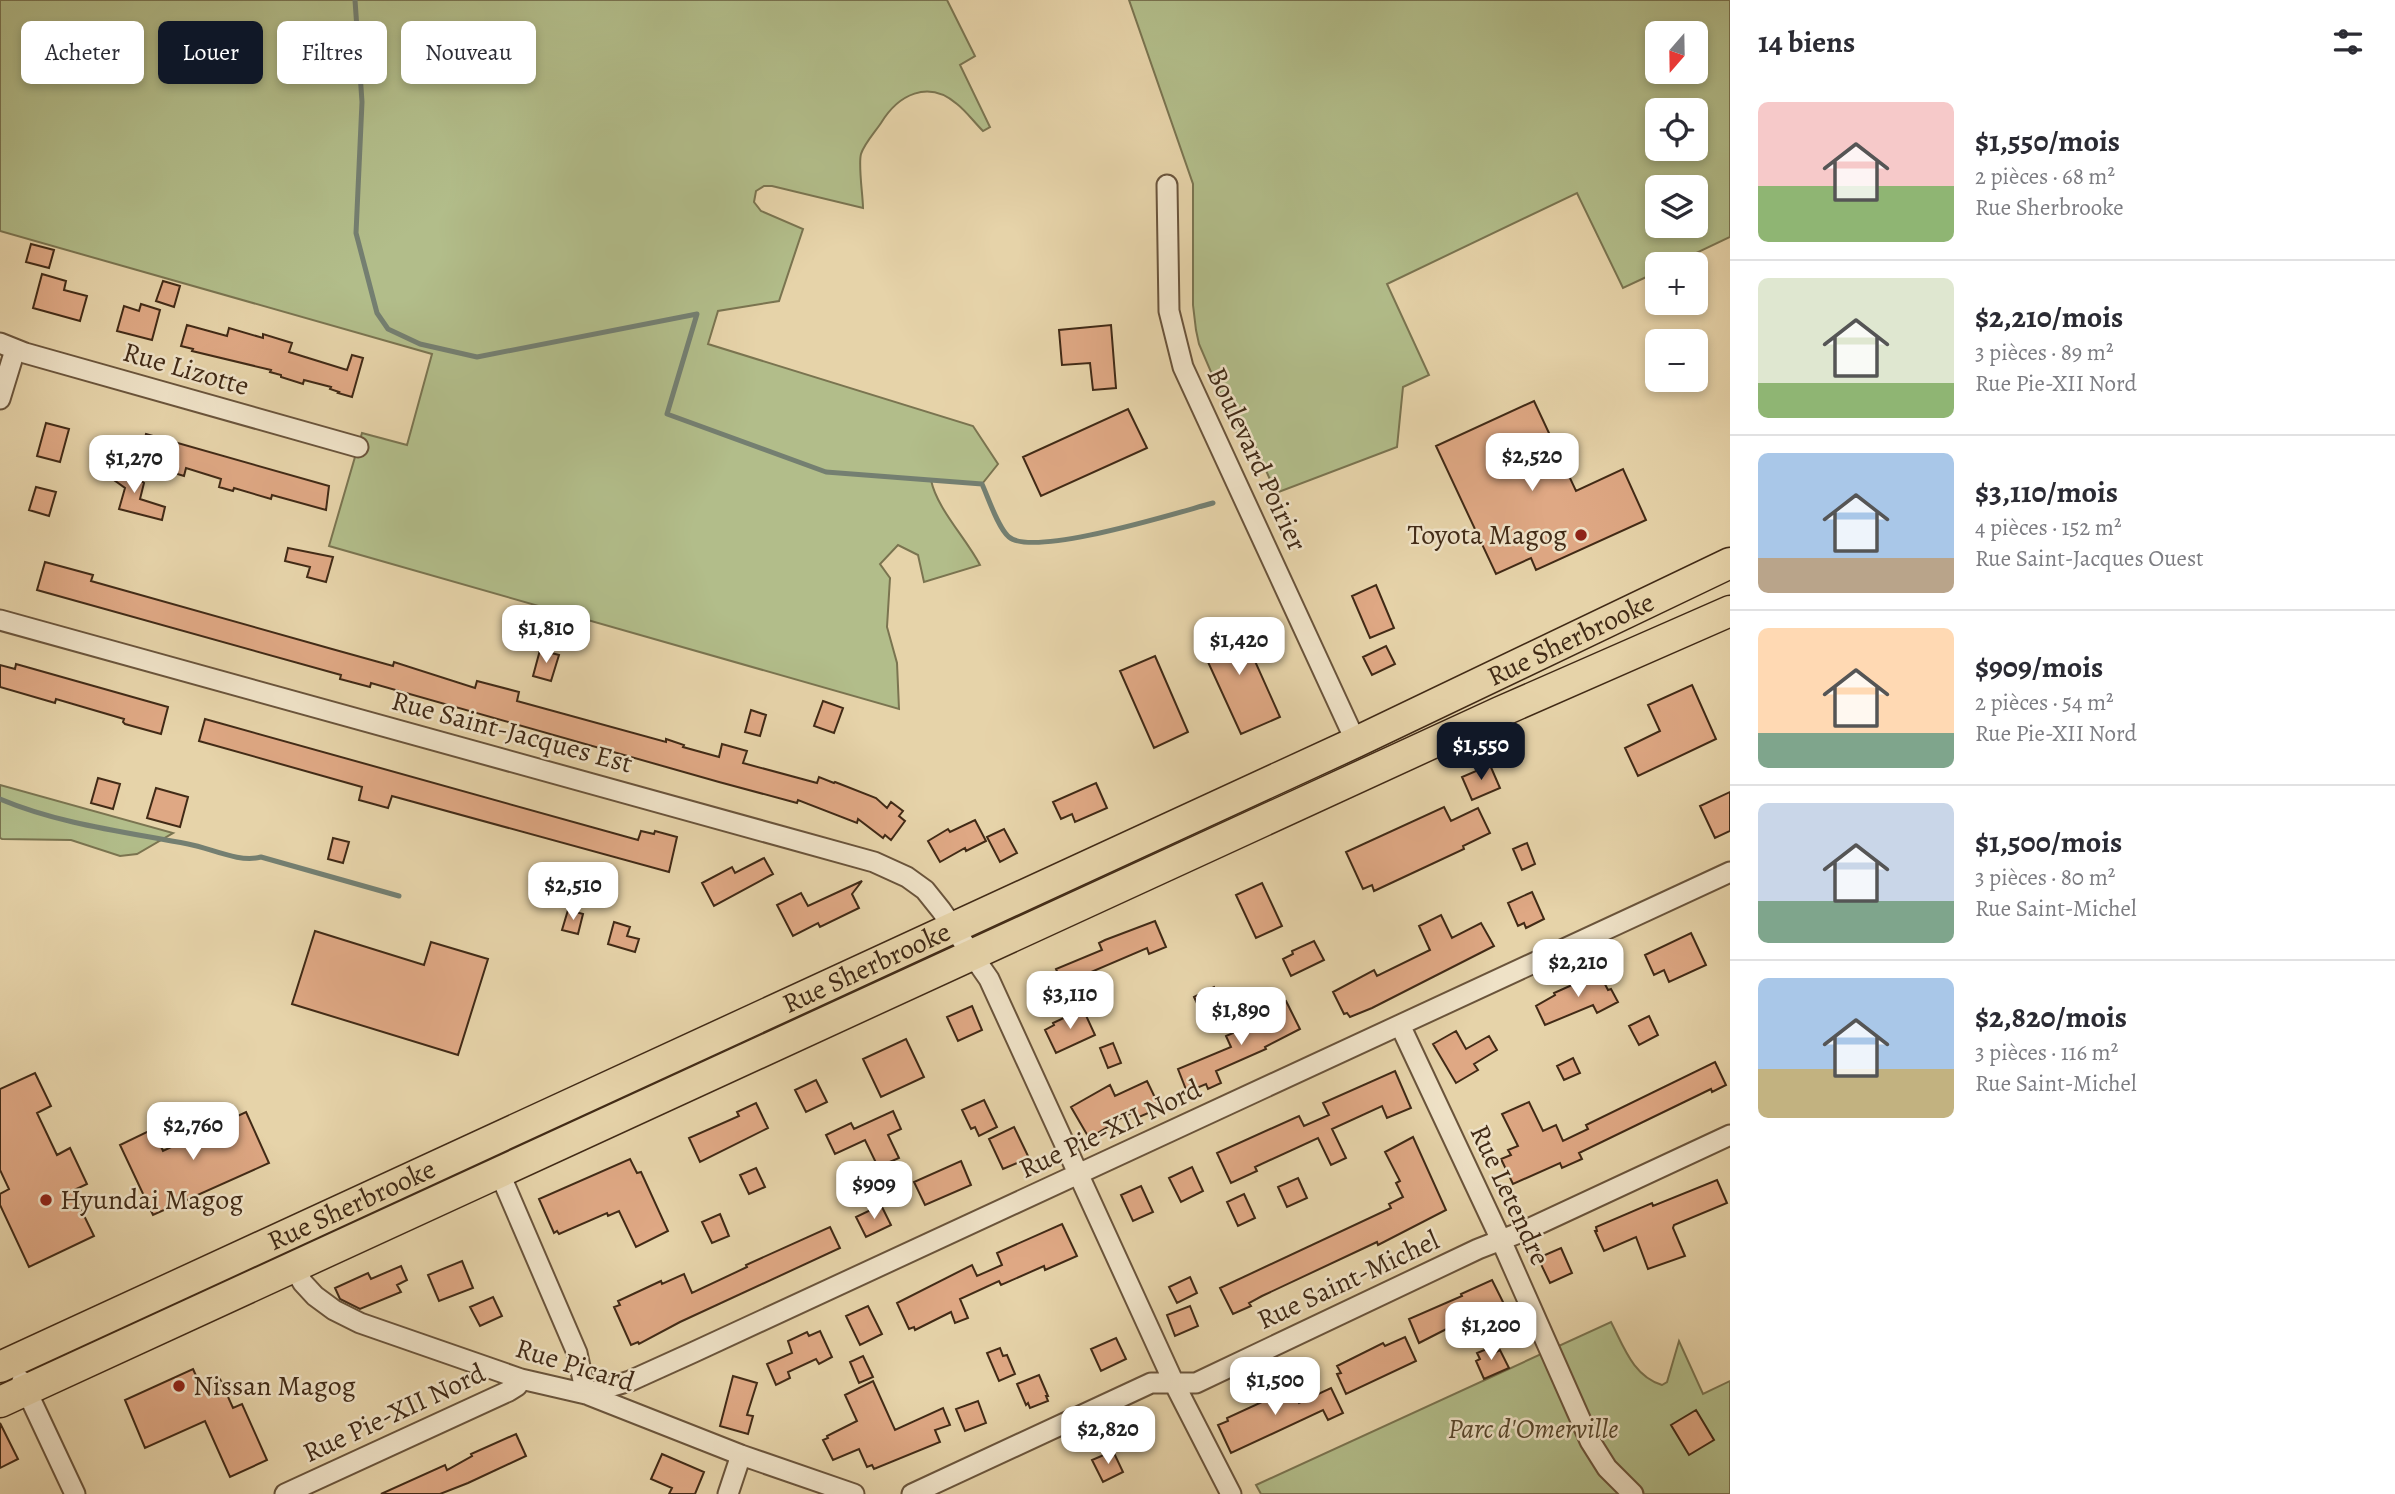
<!DOCTYPE html>
<html lang="fr">
<head>
<meta charset="utf-8">
<style>
  :root { --surface:#fff; --page:#f2f2f3; --text:#2b2b33; --muted:#7c7c81; --line:#e1e1e2; --accent:#111827 }
  body { margin:0; font-family:Alegreya,serif; background:var(--page); color:var(--text); height:100vh; display:flex; flex-direction:column; font-size:26px; white-space:nowrap }
  * { box-sizing:border-box; margin:0 }
  p { font-size:23px; color:var(--muted) }
  .icon { flex:none; width:38px; height:38px; fill:none; stroke:currentColor; stroke-width:2; stroke-linecap:round; stroke-linejoin:round }
  .map { position:relative; flex:1; overflow:hidden }
  .panel { display:flex; flex-direction:column; background:var(--surface); width:665px }
  .panel>* { flex:none }
  .guide { position:absolute; left:21px; top:21px; width:665px; height:63px; display:flex; gap:14px }
  .needle { width:46px; rotate:200deg }
  .tools { position:absolute; left:1645px; top:21px; display:grid; gap:14px }
  .tools a { display:grid; place-items:center; width:63px; height:63px; border-radius:10px; background:var(--surface); box-shadow:0 4px 10px #0003; font-size:35px }
  .price { position:absolute; translate:-50% -60px; padding:0 16px; border-radius:14px; background:#fff; color:#222; font-size:23px; line-height:46px; filter:drop-shadow(0 2px 4px #0008) }
  .price::after { content:''; position:absolute; left:50%; top:42px; width:21px; height:16px; margin-left:-10px; background:inherit; clip-path:polygon(0 0,100% 0,50% 100%) }
  .price.active { background:var(--accent); color:#fff }
  ul { padding:0; list-style:none }
  li { display:flex; align-items:center; gap:21px; height:175px; padding:0 28px }
  li+li { border-top:2px solid var(--line) }
  li span { display:grid; place-items:center; flex:none; width:196px; height:140px; border-radius:10px; color:#555 }
  li>.icon { margin-inline-start:auto }
  span .icon { width:84px; height:84px; fill:#fffc; stroke-width:1 }
  li b { font-size:30px }
  h2 { display:flex; justify-content:space-between; align-items:center; height:84px; padding:0 28px; font-size:30px }
  .tag { padding:0 24px; border-radius:10px; background:var(--surface); box-shadow:0 4px 10px #0003; font-size:24px; line-height:63px }
  .tag.active { background:var(--accent); color:#fff }
  main { display:flex; flex:1; min-height:0 }
  .map>svg:first-child { display:block }
  .green { fill:#b2bd8a; stroke:#7a7450; stroke-width:2; fill-rule:evenodd }
  .lines { fill:none; stroke-linecap:round; stroke-linejoin:round }
  .stream { stroke:#747f71; stroke-width:5 }
  .building { fill:#dfa884; stroke:#412a16; stroke-width:2 }
  .minor-casing { stroke:#6a543b; stroke-width:23 }
  .primary-casing { stroke:#412a16; stroke-width:33 }
  .minor { stroke:#efe2c7; stroke-width:19 }
  .primary { stroke:#e6d3a9; stroke-width:30 }
  .poi-dot { fill:#8f2418; stroke:#efe2c7; stroke-width:2.5 }
  .labels { text-anchor:middle; dominant-baseline:central; stroke-width:5; stroke-linejoin:round; paint-order:stroke }
  .street-label { font-size:28px; fill:#412a16; stroke:#efe2c7 }
  .poi-label { font-size:28px; fill:#412a16; stroke:#efe2c7; text-anchor:start }
  .park-label { font-size:28px; font-style:italic; fill:#58472d; stroke:#efe2c7 }
</style>
</head>
<body>
<main>
<div class="map">
<svg width="1730" height="1494" viewBox="0 0 1730 1494">
  <rect width="100%" height="100%" fill="#e6d3a9"/>
  <filter id="stains"><feTurbulence type="fractalNoise" baseFrequency=".00286" numOctaves="4"/><feColorMatrix values="0 0 0 0 .2 0 0 0 0 .09 0 0 0 0 .02 0 0 0 .5 -.17"/></filter>
  <radialGradient id="worn" r=".72"><stop offset=".6" stop-color="#630" stop-opacity="0"/><stop offset="1" stop-color="#630" stop-opacity=".3"/></radialGradient>
  <path class="green" d="M0 0H947L975 56 960 65 990 127 983 131C974 122 966 111 957 104 928 79 898 95 881 123 875 132 864 144 861 154 858 165 863 196 863 208L772 186H764L756 191 754 202 761 211 803 229 779 301 718 311 708 344 973 426 998 464 982 484 931 480C937 509 966 538 980 565L924 582 918 555 898 545 880 564 890 578 887 627 897 663 899 709 329 546 362 433 407 445 432 354 0 231Z
    M1129 0H1730V237L1673 264H1657V272L1623 288 1577 193 1387 284 1429 375 1403 387 1397 447 1276 493 1249 432 1238 435 1199 344 1196 330 1193 305V184ZM1657 33H1696V72H1657ZM1657 110H1696V149H1657ZM1657 187H1696V226H1657Z
    M0 785 173 833 137 854 120 856 71 840 2 839 0 838Z
    M1611 1322C1624 1347 1633 1376 1662 1385L1667 1382 1679 1341 1703 1394 1730 1381V1494H1261L1256 1485Z"/>
  <g class="lines">
    <path class="stream" d="M355 0 362 102 356 233 377 313 388 329 420 344 477 357 697 314 667 414 826 472 982 484C988 497 998 528 1009 537 1034 558 1179 512 1213 503
      M0 799C59 824 126 832 188 844 211 848 238 863 261 857L399 896"/>
  </g>
  <path class="building" d="M31 244 54 250 49 268 26 262Z
    M42 274 66 281 64 290 87 296 80 321 33 308Z
    M163 281 180 286 174 307 156 301Z
    M141 304 160 310 152 340 117 331 124 306 139 311Z
    M187 325 227 336 229 328 263 338V334L292 343 289 352 347 370 352 355 363 358 352 397 338 393 339 392 330 389 331 387 304 380 303 384 281 377V375L270 372 271 370 192 351 193 349 181 346Z
    M1111 325 1116 388 1093 390 1090 363 1062 365 1059 330Z
    M1534 401 1576 491 1623 469 1646 520 1536 570 1531 558 1496 574 1436 446Z
    M1128 409 1147 448 1041 496 1023 457Z
    M46 423 69 429 60 462 37 456Z
    M146 434 329 486 326 510 272 495 271 499 234 488 233 491 219 487 221 479 218 478 186 468 184 476 138 462Z
    M116 463 144 483 140 499 165 507 162 520 119 509 125 488 107 475Z
    M36 487 56 492 49 516 29 510Z
    M288 548 333 557 326 582 307 577 310 567 285 561Z
    M45 562 93 575 91 581 332 649 393 666 394 662 475 688 477 681 519 692 517 701 666 742V739L684 745 683 747 719 757 722 744 747 751 743 763 817 783 819 777 834 783 835 782 876 798 887 808 891 802 903 811 899 816 905 821 891 840 885 835 883 838 858 819 857 823 798 800 797 803 719 782 371 683 370 687 340 679 341 675 37 590Z
    M1376 585 1394 628 1370 638 1352 596Z
    M1237 621 1280 717 1241 734 1197 638Z
    M1386 646 1395 664 1372 675 1363 657Z
    M540 650 559 655 551 681 533 676Z
    M1155 656 1188 732 1154 748 1120 671Z
    M16 664 168 707 161 734 125 724 123 722 124 719 56 699 55 703 0 687V665L15 669Z
    M1692 685 1716 739 1638 776 1625 748 1660 731 1648 705Z
    M823 701 843 708 834 733 814 726Z
    M751 710 766 715 760 736 745 732Z
    M205 719 638 840 641 831 654 834 655 831 677 837 669 872 392 796 388 808 359 800 362 787 199 741Z
    M1490 765 1500 788 1472 800 1462 777Z
    M98 778 120 784 113 809 91 803Z
    M1096 783 1107 808 1075 822 1072 814 1061 819 1053 802Z
    M156 788 188 797 180 827 147 818Z
    M1730 792V831L1715 838 1700 806Z
    M1444 807 1451 821 1478 808 1490 833 1463 846 1464 849 1374 891 1372 885 1363 889 1346 852Z
    M975 820 986 841 966 851 965 848 940 862 928 841 948 829 950 832Z
    M1004 829 1017 853 1000 862 987 837Z
    M333 838 349 842 343 863 328 859Z
    M1527 843 1535 864 1522 870 1513 849Z
    M764 858 773 874 714 906 702 883 732 867 735 873Z
    M862 881 852 894 859 908 820 927 818 923 793 936 777 905 801 893 808 906Z
    M1262 883 1282 926 1256 938 1236 895Z
    M1532 892 1544 919 1526 928 1524 923 1518 926 1508 903Z
    M568 910 583 914 578 934 562 930Z
    M1441 915 1452 938 1481 923 1494 946 1372 1008 1350 1017 1347 1013 1344 1014 1333 992 1374 970 1377 976 1430 950 1419 926Z
    M1155 921 1166 947 1149 954 1147 948 1084 975 1092 996 1071 1005 1056 969 1102 950 1099 943 1105 940Z
    M614 922 630 927 627 936 639 939 635 952 608 944Z
    M315 931 424 965 431 942 488 959 458 1055 292 1004Z
    M1691 933 1706 965 1669 982 1664 970 1654 975 1645 955Z
    M1314 941 1324 960 1291 976 1283 959 1293 954 1292 951Z
    M1597 969 1608 990 1611 989 1618 1002 1597 1013 1593 1005 1545 1025 1536 1006 1555 995 1554 993 1581 981 1579 978Z
    M1214 987 1220 1000 1200 1010 1194 997Z
    M1286 1001 1300 1029 1265 1047 1266 1049 1216 1071 1221 1083 1208 1089 1206 1084 1187 1092 1178 1069 1231 1047 1226 1036 1265 1019 1262 1013Z
    M972 1006 982 1030 958 1041 947 1017Z
    M1083 1009 1095 1035 1056 1053 1045 1030 1054 1025 1053 1023Z
    M1649 1016 1658 1035 1639 1045 1629 1026Z
    M1456 1031 1466 1049 1489 1036 1497 1050 1474 1064 1478 1070 1456 1083 1433 1044Z
    M906 1039 924 1077 881 1097 863 1059Z
    M1113 1043 1121 1063 1108 1068 1100 1048Z
    M1573 1058 1580 1073 1564 1080 1557 1066Z
    M1715 1062 1726 1085 1712 1092 1711 1089 1579 1153 1582 1159 1562 1168 1560 1163 1513 1184 1501 1159 1511 1155 1508 1150 1518 1146 1502 1114 1529 1102 1543 1131 1556 1125 1563 1141 1588 1129 1586 1125Z
    M1395 1071 1411 1108 1387 1118 1382 1106 1332 1129 1346 1158 1331 1165 1318 1138 1255 1167 1257 1171 1231 1183 1217 1153 1299 1116 1304 1126 1329 1115 1323 1103Z
    M35 1073 51 1106 37 1113 57 1155 70 1148 87 1184 72 1191 94 1236 29 1267 0 1205V1194L9 1189 0 1170V1089Z
    M816 1080 827 1102 806 1112 795 1090Z
    M1147 1081 1160 1108 1139 1117 1136 1111 1110 1123 1111 1125 1089 1138 1071 1107 1110 1085 1115 1096Z
    M984 1100 997 1127 979 1136 975 1127 971 1129 962 1110Z
    M756 1103 768 1128 700 1162 689 1138 739 1116 737 1112Z
    M893 1111 901 1129 888 1135 899 1158 878 1167 865 1140 835 1154 826 1135 851 1123 854 1129Z
    M246 1112 269 1163 153 1215 120 1145 153 1129 163 1151Z
    M1014 1127 1029 1158 1003 1169 989 1139Z
    M1413 1137 1446 1210 1378 1245 1377 1242 1262 1296 1249 1303 1251 1306 1233 1314 1220 1288 1391 1208 1389 1204 1403 1197 1396 1183 1400 1181 1385 1152Z
    M630 1159 637 1173 641 1172 668 1231 636 1247 619 1211 608 1216 607 1213 559 1234 557 1231 554 1233 539 1199Z
    M961 1161 971 1185 925 1205 914 1182Z
    M1192 1167 1203 1191 1181 1202 1169 1178Z
    M756 1168 765 1187 749 1194 740 1175Z
    M1298 1178 1307 1198 1287 1207 1278 1187Z
    M1717 1180 1727 1203 1674 1225 1673 1228 1685 1256 1648 1269 1636 1237 1604 1251 1595 1231H1597L1596 1227 1652 1203 1653 1206Z
    M1141 1186 1153 1212 1133 1221 1121 1195Z
    M1244 1194 1255 1218 1238 1226 1227 1202Z
    M881 1205 891 1225 866 1237 856 1217Z
    M720 1214 729 1236 712 1243 702 1222Z
    M1062 1224 1077 1256 1045 1270 1044 1266 1001 1285 999 1281 960 1299 968 1318 955 1323 951 1312 915 1330 914 1327 909 1329 897 1303 972 1265 977 1276 1002 1265 997 1253Z
    M830 1227 840 1248 680 1322 639 1344 638 1342 631 1345 614 1307 620 1305 618 1301 661 1281 662 1284 684 1274 692 1293 747 1267 746 1265Z
    M1561 1248 1572 1273 1550 1283 1538 1258Z
    M462 1261 473 1288 439 1301 428 1275Z
    M401 1266 407 1280 397 1285 401 1292 360 1309 340 1299 335 1288 368 1273 371 1279Z
    M1190 1277 1197 1293 1177 1303 1169 1287Z
    M1492 1280 1504 1304 1473 1319 1472 1316 1419 1343 1409 1319 1462 1296 1461 1294Z
    M493 1297 502 1316 480 1326 470 1307Z
    M868 1306 882 1334 860 1345 846 1316Z
    M1190 1306 1198 1326 1175 1336 1167 1315Z
    M820 1331 832 1357 819 1364 816 1359 788 1372 790 1378 776 1385 767 1364 792 1353 788 1341 807 1332 809 1336Z
    M1405 1337 1416 1361 1346 1394 1337 1374 1341 1373 1337 1366 1383 1343 1385 1346Z
    M1116 1338 1126 1359 1101 1371 1091 1349Z
    M1494 1346 1496 1352 1500 1350 1509 1368 1484 1379 1476 1361 1480 1359 1477 1353Z
    M1000 1348 1003 1356 1007 1355 1015 1374 999 1381 987 1353Z
    M863 1356 873 1377 859 1383 850 1362Z
    M193 1369 201 1387 220 1379 233 1408 242 1404 267 1460 230 1477 205 1421 145 1448 125 1400Z
    M1039 1375 1048 1396H1046L1048 1401 1030 1408 1028 1403 1026 1405 1017 1384Z
    M733 1376 757 1383 747 1415 753 1416 748 1434 720 1426Z
    M873 1381 895 1430 943 1408 950 1425 935 1430 940 1442 874 1469 872 1465 867 1467 859 1449 833 1460 823 1440 828 1438 827 1436 857 1421 845 1395Z
    M1331 1388 1343 1413 1328 1420 1323 1410 1231 1453 1218 1425 1228 1421 1227 1418 1284 1392 1285 1394 1293 1390 1299 1403Z
    M978 1401 986 1423 965 1431 956 1409Z
    M1696 1410 1714 1440 1689 1455 1671 1425Z
    M0 1423 18 1459 0 1468Z
    M516 1434 526 1456 468 1483 440 1494H381L445 1465 447 1470 472 1456 471 1454Z
    M1113 1451 1123 1472 1103 1482 1092 1460Z
    M662 1454 704 1472 695 1494H669L672 1488 651 1479Z"/>
  <g class="lines">
    <g class="minor-casing">
      <path id="minor" d="M1167 185 1169 311 1183 367 1356 742
        M0 343 25 353 358 447
        M0 399 15 350
        M0 620 874 862 907 877 925 890 941 910 989 979 1174 1383 1231 1494
        M1400 1025 1501 1240 1590 1441 1607 1468 1633 1494
        M500 1174 577 1353 586 1394
        M294 1268 303 1283 315 1296 334 1310 360 1323 521 1379 586 1394 741 1455 854 1494
        M22 1381 75 1494
        M586 1394 630 1381 694 1352 1730 872
        M285 1494 509 1391 517 1386 521 1379
        M728 1494 741 1455
        M912 1494 1151 1383H1196L1478 1249 1524 1231 1730 1135"/>
    </g>
    <g class="primary-casing">
      <g id="primary">
        <path id="s1" d="M0 1367 1356 742 1730 563"/>
        <path d="M0 1402 1500 712 1730 611"/>
      </g>
    </g>
    <use href="#minor" class="minor"/>
    <use href="#primary" class="primary"/>
  </g>
  <g class="poi-dot">
    <circle cx="1581" cy="535" r="7"/>
    <circle cx="46" cy="1200" r="7"/>
    <circle cx="179" cy="1386" r="7"/>
  </g>
  <g class="labels">
    <g class="street-label">
      <text transform="translate(186 369) rotate(16)">Rue Lizotte</text>
      <text transform="translate(1257 459) rotate(65)">Boulevard Poirier</text>
      <text stroke="none"><textPath href="#s1" startOffset="1731">Rue Sherbrooke</textPath></text>
      <text transform="translate(512 732) rotate(15)">Rue Saint-Jacques Est</text>
      <text stroke="none"><textPath href="#s1" startOffset="954">Rue Sherbrooke</textPath></text>
      <text transform="translate(1110 1129) rotate(-25)">Rue Pie-XII Nord</text>
      <text transform="translate(1510 1195) rotate(65)">Rue Letendre</text>
      <text stroke="none"><textPath href="#s1" startOffset="387">Rue Sherbrooke</textPath></text>
      <text transform="translate(1348 1280) rotate(-25)">Rue Saint-Michel</text>
      <text transform="translate(575 1365) rotate(17)">Rue Picard</text>
      <text transform="translate(394 1413) rotate(-25)">Rue Pie-XII Nord</text>
    </g>
    <g class="poi-label">
      <text x="1567" y="535" text-anchor="end">Toyota Magog</text>
      <text x="60" y="1200">Hyundai Magog</text>
      <text x="193" y="1386">Nissan Magog</text>
    </g>
    <g class="park-label">
      <text x="1533" y="1429">Parc d'Omerville</text>
    </g>
  </g>
  <rect width="100%" height="100%" filter="url(#stains)"/>
  <rect width="100%" height="100%" fill="url(#worn)"/>
</svg>
<div class="tools">
<a><svg class="needle" viewBox="-14 -14 28 28"><path d="M0-13l5 13h-10z" fill="#e53935"/><path d="M0 13l5-13h-10z" fill="#7c7c81"/></svg></a>
<a><svg class="icon" aria-label="locate" viewBox="0 0 24 24"><circle cx="12" cy="12" r="6"/><path d="M12 2v4M12 18v4M2 12h4M18 12h4"/></svg></a>
<a><svg class="icon" aria-label="layers" viewBox="0 0 24 24"><path d="M12 4l9 5-9 5-9-5zM3 14l9 5 9-5"/></svg></a>
<a>+</a>
<a>−</a>
</div>
<b class="price" style="left:1532px;top:493px">$2,520</b>
<b class="price" style="left:134px;top:495px">$1,270</b>
<b class="price" style="left:546px;top:665px">$1,810</b>
<b class="price" style="left:1239px;top:677px">$1,420</b>
<b class="price active" style="left:1481px;top:782px">$1,550</b>
<b class="price" style="left:573px;top:922px">$2,510</b>
<b class="price" style="left:1578px;top:999px">$2,210</b>
<b class="price" style="left:1070px;top:1031px">$3,110</b>
<b class="price" style="left:1241px;top:1047px">$1,890</b>
<b class="price" style="left:193px;top:1162px">$2,760</b>
<b class="price" style="left:874px;top:1221px">$909</b>
<b class="price" style="left:1491px;top:1362px">$1,200</b>
<b class="price" style="left:1275px;top:1417px">$1,500</b>
<b class="price" style="left:1108px;top:1466px">$2,820</b>
<div class="guide">
<a class="tag">Acheter</a>
<a class="tag active">Louer</a>
<a class="tag">Filtres</a>
<a class="tag">Nouveau</a>
</div>
</div>
<section class="panel">
<h2>14 biens<svg class="icon" aria-label="filters" viewBox="0 0 24 24"><path d="M4 7h16M4 17h16"/><circle cx="9" cy="7" r="2"/><circle cx="15" cy="17" r="2"/></svg></h2>
<ul>
<li><span style="background:linear-gradient(#f6c9c9 60%,#8fb573 0)"><svg class="icon" aria-label="home" viewBox="0 0 24 24"><path d="M3 11l9-7 9 7M6 9v11h12V9"/></svg></span><div><b>$1,550/mois</b><p>2 pièces · 68 m²</p><p>Rue Sherbrooke</p></div></li>
<li><span style="background:linear-gradient(#dfe7d0 75%,#8fb573 0)"><svg class="icon" aria-label="home" viewBox="0 0 24 24"><path d="M3 11l9-7 9 7M6 9v11h12V9"/></svg></span><div><b>$2,210/mois</b><p>3 pièces · 89 m²</p><p>Rue Pie-XII Nord</p></div></li>
<li><span style="background:linear-gradient(#a9c7e8 75%,#b9a48a 0)"><svg class="icon" aria-label="home" viewBox="0 0 24 24"><path d="M3 11l9-7 9 7M6 9v11h12V9"/></svg></span><div><b>$3,110/mois</b><p>4 pièces · 152 m²</p><p>Rue Saint-Jacques Ouest</p></div></li>
<li><span style="background:linear-gradient(#ffd9b3 75%,#7fa58c 0)"><svg class="icon" aria-label="home" viewBox="0 0 24 24"><path d="M3 11l9-7 9 7M6 9v11h12V9"/></svg></span><div><b>$909/mois</b><p>2 pièces · 54 m²</p><p>Rue Pie-XII Nord</p></div></li>
<li><span style="background:linear-gradient(#c9d6e8 70%,#7fa58c 0)"><svg class="icon" aria-label="home" viewBox="0 0 24 24"><path d="M3 11l9-7 9 7M6 9v11h12V9"/></svg></span><div><b>$1,500/mois</b><p>3 pièces · 80 m²</p><p>Rue Saint-Michel</p></div></li>
<li><span style="background:linear-gradient(#a9c7e8 65%,#c2b280 0)"><svg class="icon" aria-label="home" viewBox="0 0 24 24"><path d="M3 11l9-7 9 7M6 9v11h12V9"/></svg></span><div><b>$2,820/mois</b><p>3 pièces · 116 m²</p><p>Rue Saint-Michel</p></div></li>
</ul>
</section>
</main>
</body>
</html>
